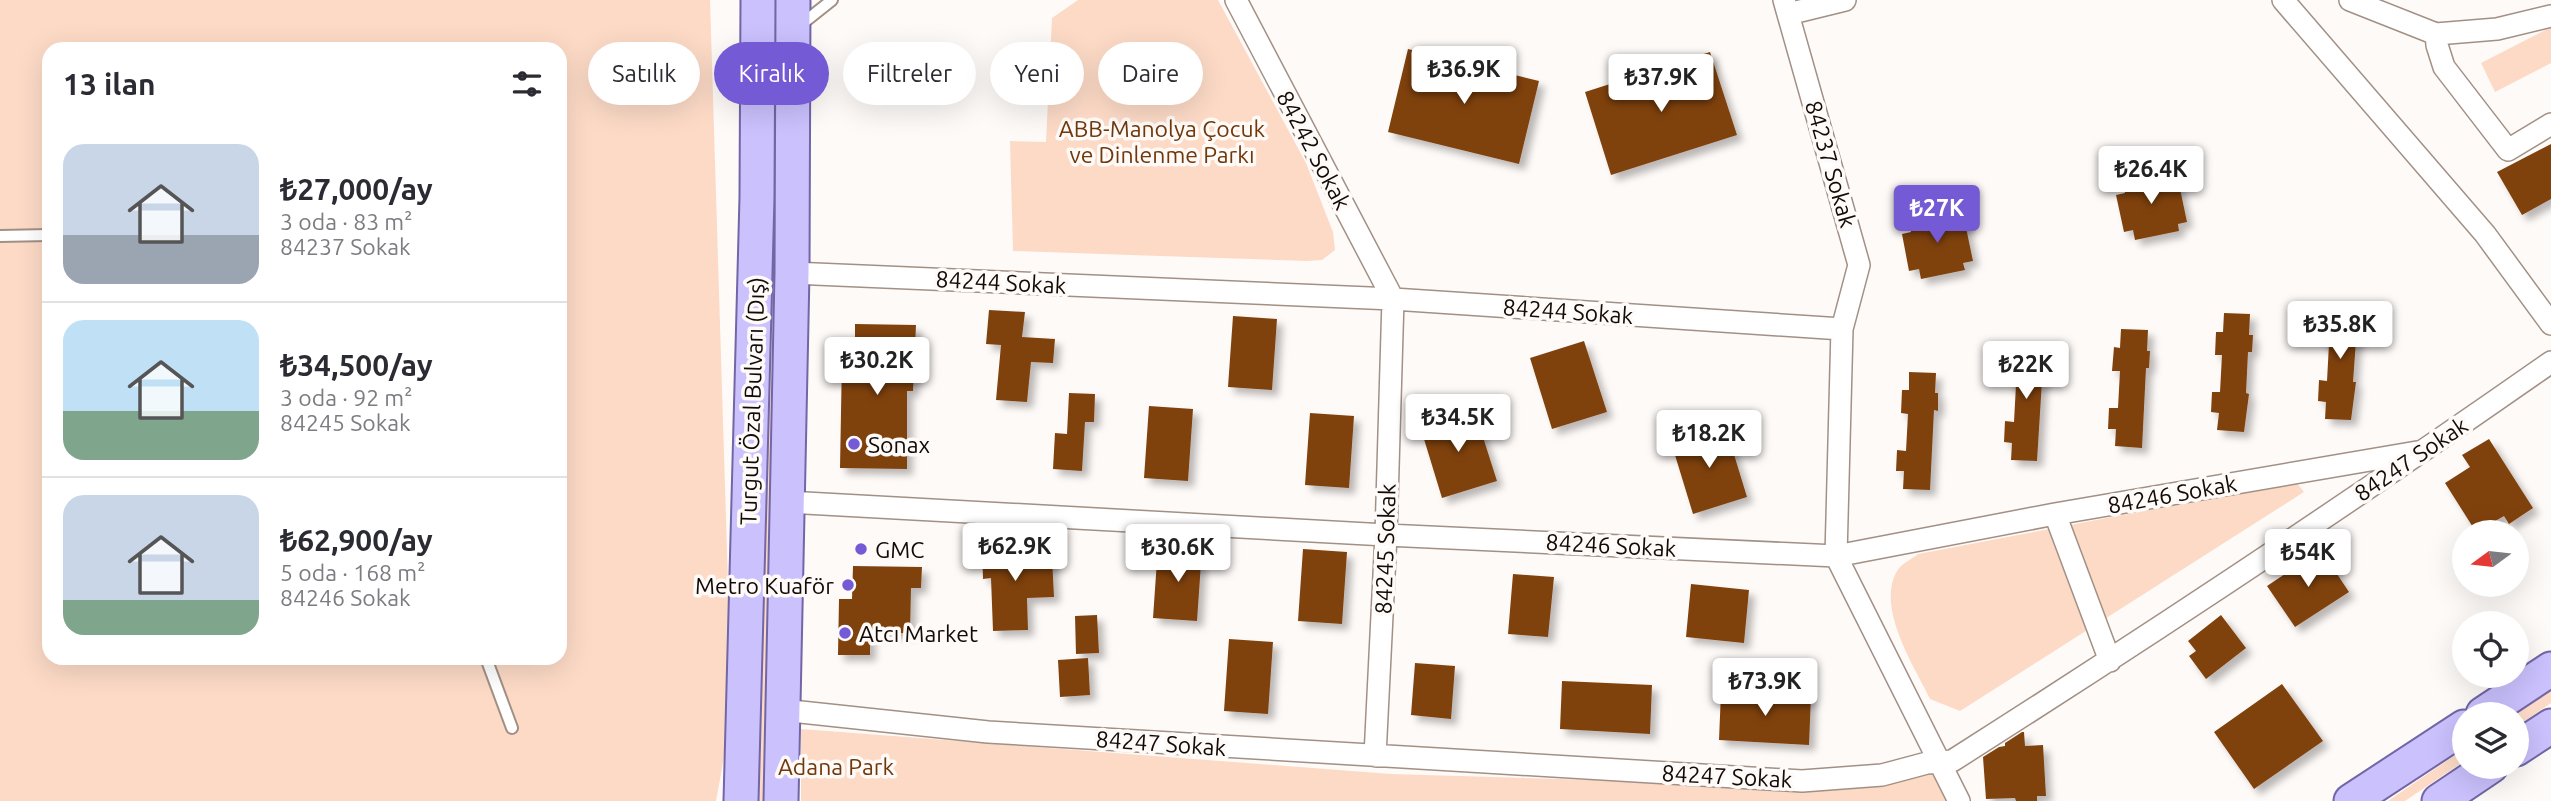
<!DOCTYPE html>
<html lang="tr">
<head>
<meta charset="utf-8">
<style>
  :root { --surface:#fff; --page:#f2f2f3; --text:#2b2b33; --muted:#7c7c81; --line:#e1e1e2; --accent:#745ad4 }
  body { margin:0; font-family:Ubuntu,sans-serif; background:var(--page); color:var(--text); height:100vh; display:flex; flex-direction:column; font-size:26px; white-space:nowrap }
  * { box-sizing:border-box; margin:0 }
  p { font-size:23px; color:var(--muted) }
  .icon { flex:none; width:38px; height:38px; fill:none; stroke:currentColor; stroke-width:2; stroke-linecap:round; stroke-linejoin:round }
  .map { position:relative; flex:1; overflow:hidden }
  .sheet { position:absolute; left:42px; top:42px; width:525px; height:623px; display:flex; flex-direction:column; background:var(--surface); border-radius:21px; box-shadow:0 7px 28px #0002 }
  .sheet>* { flex:none }
  .top-card { position:absolute; left:588px; top:42px; width:665px; height:63px; display:flex; gap:14px }
  .needle { width:46px; rotate:255deg }
  .fabs { position:absolute; left:2452px; top:520px; display:grid; gap:14px }
  .fabs a { display:grid; place-items:center; width:77px; height:77px; border-radius:50%; background:var(--surface); box-shadow:0 7px 28px #0002; font-size:35px }
  .price { position:absolute; translate:-50% -60px; padding:0 16px; border-radius:7px; background:#fff; color:#222; font-size:23px; line-height:46px; filter:drop-shadow(0 2px 4px #0008) }
  .price::after { content:''; position:absolute; left:50%; top:42px; width:21px; height:16px; margin-left:-10px; background:inherit; clip-path:polygon(0 0,100% 0,50% 100%) }
  .price.on { background:var(--accent); color:#fff }
  ul { padding:0; list-style:none }
  li { display:flex; align-items:center; gap:21px; height:175px; padding:0 21px }
  li+li { border-top:2px solid var(--line) }
  li span { display:grid; place-items:center; flex:none; width:196px; height:140px; border-radius:21px; color:#555 }
  li>.icon { margin-inline-start:auto }
  span .icon { width:84px; height:84px; fill:#fffc; stroke-width:1 }
  li b { font-size:30px }
  h2 { display:flex; justify-content:space-between; align-items:center; height:84px; padding:0 21px; font-size:30px }
  .tag { padding:0 24px; border-radius:32px; background:var(--surface); box-shadow:0 7px 28px #0002; font-size:24px; line-height:63px }
  .tag.on { background:var(--accent); color:#fff }
  .map>svg:first-child { display:block }
  .green { fill:#fcdac6; fill-rule:evenodd }
  .building { fill:#804211; filter:url(#shadow) }
  .lines { fill:none; stroke-linecap:round; stroke-linejoin:round }
  .service-casing { stroke:#a29085; stroke-width:14 }
  .minor-casing { stroke:#a29085; stroke-width:24 }
  .primary-casing { stroke:#7266a6; stroke-width:37 }
  .service { stroke:#fff; stroke-width:10 }
  .minor { stroke:#fff; stroke-width:21 }
  .primary { stroke:#cac1fd; stroke-width:33 }
  .poi-dot { fill:#745ad4; stroke:#fefaf8; stroke-width:2.5 }
  .labels { text-anchor:middle; dominant-baseline:central; stroke-width:7; stroke-linejoin:round; paint-order:stroke }
  .park-label { font-size:23px; fill:#70380b; stroke:#fefaf8 }
  .street-label { font-size:23px; fill:#110a07; stroke:#fefaf8 }
  .poi-label { font-size:23px; fill:#110a07; stroke:#fefaf8; text-anchor:start }
</style>
</head>
<body>
<div class="map">
<svg width="2551" height="801" viewBox="0 0 2551 801">
  <defs>
    <filter id="shadow"><feDropShadow dx="6" dy="6" stdDeviation="3.5" flood-color="#0004"/></filter>
  </defs>
  <rect width="100%" height="100%" fill="#fefaf8"/>
  <path class="green" d="M0 0H710L732 713 716 801H0ZM49 49H560V658H49Z
    M772 0H777L776 332 766 801H756Z
    M1078 0H1218L1306 163 1333 232 1335 250 1322 260 1307 261 1013 251 1010 141 1046 142 1052 18Z
    M2551 27V63L2495 92 2481 63Z
    M2296 482 2304 492 1960 711 1930 699C1913 664 1876 608 1897 571 1901 564 1912 559 1918 554Z
    M2551 690V703L2517 726 2516 714Z
    M801 729 1391 774 1800 786 1936 767 1956 801H801Z
    M2464 749V761L2405 801H2388Z"/>
  <path class="building" d="M1408 49 1539 81 1519 164 1388 132Z
    M1710 52 1737 135 1611 175 1585 92Z
    M2551 144V199L2522 215 2497 172Z
    M2167 171 2170 181 2178 179 2187 222 2178 224 2179 231 2135 240 2133 230 2124 232 2116 195 2125 193 2123 180Z
    M1953 211 1955 220 1964 218 1973 261 1963 263 1965 270 1921 279 1919 269 1909 271 1902 234 1911 232 1908 220Z
    M2331 302 2357 303 2356 324H2360L2359 341H2356L2353 382H2356L2351 420 2325 419 2326 402 2318 401 2319 380 2327 381 2329 344H2322L2323 320 2330 321Z
    M989 310 1025 312 1022 337 1055 339 1053 363 1031 362 1027 402 996 400 1001 345 986 344Z
    M2224 313 2250 314 2249 335H2253L2252 352H2248L2246 393 2249 394 2244 432 2217 430 2219 413 2211 412 2212 392H2220L2222 355H2215L2216 332H2223Z
    M1233 316 1277 319 1272 390 1228 387Z
    M855 324 916 325 913 391H907V469L840 468 842 357H855Z
    M2121 329 2148 330 2147 351H2150L2149 368H2146L2142 448 2115 446 2116 429H2108L2109 408H2118L2120 371H2112L2114 347 2120 348Z
    M1584 341 1607 412 1552 429 1530 358Z
    M2017 343 2044 344 2045 382 2042 381 2037 461 2011 460 2012 443 2004 442 2005 421 2014 422 2016 385 2008 384 2010 361H2016Z
    M1909 372 1936 373 1935 393H1938V411L1934 410 1930 490 1903 489 1904 471H1896L1897 450 1906 451 1908 414 1901 413 1902 390H1909Z
    M1069 393 1095 394 1094 422H1085L1082 471 1053 469 1055 433 1067 434Z
    M1149 406 1193 409 1188 481 1144 478Z
    M1474 409 1497 481 1442 498 1420 426Z
    M1310 413 1354 416 1349 488 1305 485Z
    M1725 425 1747 497 1693 514 1671 442Z
    M2489 439 2533 508 2509 524 2504 516 2476 532 2445 483 2470 467 2462 455Z
    M1029 542V559L1052 558 1054 597 1027 598 1028 630 993 631 991 578 983 579 982 544Z
    M1158 546 1202 549 1197 621 1153 618Z
    M1303 549 1347 552 1342 624 1298 621Z
    M2321 550 2349 592 2295 627 2267 586Z
    M853 566 922 567 921 588H911L910 633H870V655H838L839 599H852Z
    M1513 574 1554 577 1548 637 1508 634Z
    M1691 584 1749 590 1744 643 1686 637Z
    M1097 615 1099 653 1076 654 1075 616Z
    M2221 615 2246 648 2206 679 2189 656 2196 651 2188 641Z
    M1229 639 1273 642 1268 714 1224 711Z
    M1088 658 1090 695 1060 697 1058 660Z
    M1415 663 1455 666 1451 719 1411 715Z
    M1562 681 1652 685 1650 734 1560 729Z
    M2282 684 2323 741 2254 789 2214 732Z
    M1721 692 1811 696 1809 745 1719 740Z
    M2022 732H2024L2025 746 2043 745 2046 796H2037V801H2016L2015 798 1986 799 1983 757 1999 747 2005 746V743Z"/>
  <g class="lines">
    <g class="service-casing">
      <path id="service" d="M798 27 832 0
        M0 236 49 235
        M486 658 512 728"/>
    </g>
    <g class="minor-casing">
      <path id="minor" d="M1236 0 1393 299 1386 535 1375 756
        M1784 0 1859 265 1842 329
        M2283 0 2485 234 2551 324
        M2350 0 2436 34 2497 29 2551 16
        M1788 14 1845 0
        M2436 34 2437 45 2444 67 2508 150 2551 124
        M792 273 1393 299 1842 329 1836 556 1959 801
        M787 502 1386 535 1836 556 2055 514 2417 452
        M2055 514 2110 661
        M782 710 988 732 1802 781 1882 775 1927 763 1952 761C2155 632 2354 500 2551 362"/>
    </g>
    <g class="primary-casing">
      <path id="primary" d="M2483 714 2551 669
        M2516 749 2551 726
        M741 801 757 197 758 0
        M781 801 792 273 793 0
        M2351 801 2464 727
        M2439 801 2491 766"/>
    </g>
    <use href="#service" class="service"/>
    <use href="#minor" class="minor"/>
    <use href="#primary" class="primary"/>
  </g>
  <g class="poi-dot">
    <circle cx="854" cy="444" r="7"/>
    <circle cx="861" cy="549" r="7"/>
    <circle cx="848" cy="585" r="7"/>
    <circle cx="845" cy="633" r="7"/>
  </g>
  <g class="labels">
    <g class="park-label">
      <text x="1162" y="128">ABB-Manolya Çocuk<tspan x="1162" dy="26">ve Dinlenme Parkı</tspan></text>
      <text x="836" y="766">Adana Park</text>
    </g>
    <g class="street-label">
      <text transform="translate(1314 150) rotate(62)">84242 Sokak</text>
      <text transform="translate(1831 164) rotate(74)">84237 Sokak</text>
      <text transform="translate(1001 282) rotate(3)">84244 Sokak</text>
      <text transform="translate(1568 311) rotate(4)">84244 Sokak</text>
      <text transform="translate(752 401) rotate(-88)">Turgut Özal Bulvarı (Dış)</text>
      <text transform="translate(2411 459) rotate(-34)">84247 Sokak</text>
      <text transform="translate(2172 494) rotate(-10)">84246 Sokak</text>
      <text transform="translate(1611 545) rotate(3)">84246 Sokak</text>
      <text transform="translate(1385 549) rotate(-88)">84245 Sokak</text>
      <text transform="translate(1161 743) rotate(4)">84247 Sokak</text>
      <text transform="translate(1727 776) rotate(3)">84247 Sokak</text>
    </g>
    <g class="poi-label">
      <text x="868" y="444">Sonax</text>
      <text x="875" y="549">GMC</text>
      <text x="834" y="585" text-anchor="end">Metro Kuaför</text>
      <text x="859" y="633">Atcı Market</text>
    </g>
  </g>
</svg>
<div class="fabs">
<a><svg class="needle" viewBox="-14 -14 28 28"><path d="M0-13l5 13h-10z" fill="#e53935"/><path d="M0 13l5-13h-10z" fill="#7c7c81"/></svg></a>
<a><svg class="icon" aria-label="locate" viewBox="0 0 24 24"><circle cx="12" cy="12" r="6"/><path d="M12 2v4M12 18v4M2 12h4M18 12h4"/></svg></a>
<a><svg class="icon" aria-label="layers" viewBox="0 0 24 24"><path d="M12 4l9 5-9 5-9-5zM3 14l9 5 9-5"/></svg></a>
</div>
<b class="price" style="left:1464px;top:106px">₺36.9K</b>
<b class="price" style="left:1661px;top:114px">₺37.9K</b>
<b class="price" style="left:2151px;top:206px">₺26.4K</b>
<b class="price on" style="left:1937px;top:245px">₺27K</b>
<b class="price" style="left:2340px;top:361px">₺35.8K</b>
<b class="price" style="left:877px;top:397px">₺30.2K</b>
<b class="price" style="left:2026px;top:401px">₺22K</b>
<b class="price" style="left:1458px;top:454px">₺34.5K</b>
<b class="price" style="left:1709px;top:470px">₺18.2K</b>
<b class="price" style="left:1015px;top:583px">₺62.9K</b>
<b class="price" style="left:1178px;top:584px">₺30.6K</b>
<b class="price" style="left:2308px;top:589px">₺54K</b>
<b class="price" style="left:1765px;top:718px">₺73.9K</b>
<div class="top-card">
<a class="tag">Satılık</a>
<a class="tag on">Kiralık</a>
<a class="tag">Filtreler</a>
<a class="tag">Yeni</a>
<a class="tag">Daire</a>
</div>
<section class="sheet">
<h2>13 ilan<svg class="icon" aria-label="filters" viewBox="0 0 24 24"><path d="M4 7h16M4 17h16"/><circle cx="9" cy="7" r="2"/><circle cx="15" cy="17" r="2"/></svg></h2>
<ul>
<li><span style="background:linear-gradient(#c9d6e8 65%,#9aa5b1 0)"><svg class="icon" aria-label="home" viewBox="0 0 24 24"><path d="M3 11l9-7 9 7M6 9v11h12V9"/></svg></span><div><b>₺27,000/ay</b><p>3 oda · 83 m²</p><p>84237 Sokak</p></div></li>
<li><span style="background:linear-gradient(#bfe0f5 65%,#7fa58c 0)"><svg class="icon" aria-label="home" viewBox="0 0 24 24"><path d="M3 11l9-7 9 7M6 9v11h12V9"/></svg></span><div><b>₺34,500/ay</b><p>3 oda · 92 m²</p><p>84245 Sokak</p></div></li>
<li><span style="background:linear-gradient(#c9d6e8 75%,#7fa58c 0)"><svg class="icon" aria-label="home" viewBox="0 0 24 24"><path d="M3 11l9-7 9 7M6 9v11h12V9"/></svg></span><div><b>₺62,900/ay</b><p>5 oda · 168 m²</p><p>84246 Sokak</p></div></li>
</ul>
</section>
</div>
</body>
</html>
